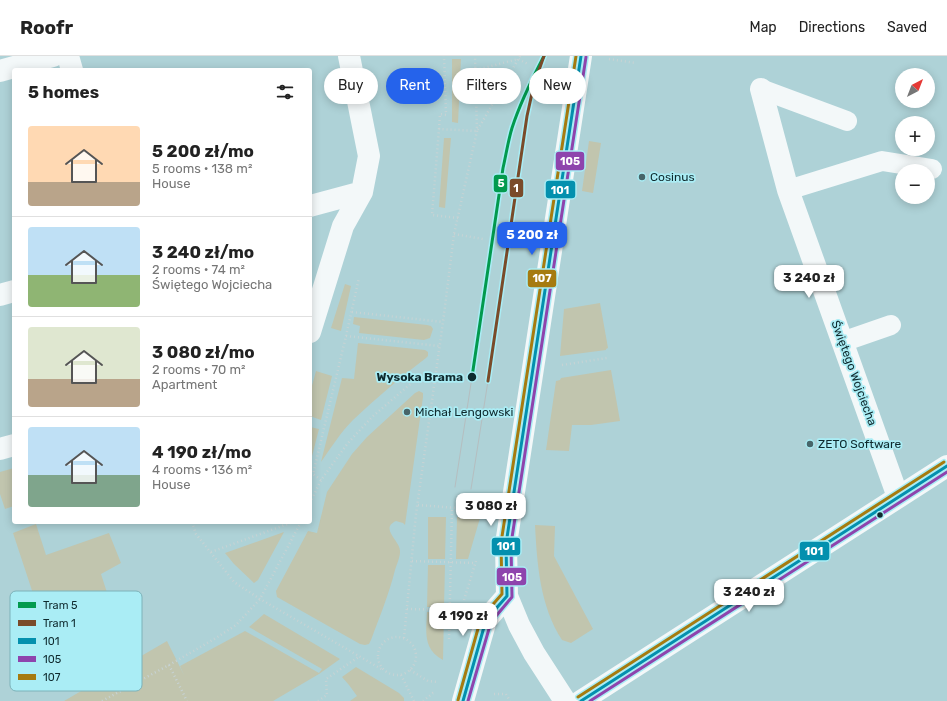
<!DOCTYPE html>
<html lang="en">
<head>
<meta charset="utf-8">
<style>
  :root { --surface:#fff; --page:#f6f6f6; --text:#222; --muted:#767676; --line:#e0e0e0; --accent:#2563eb }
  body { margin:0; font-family:Rubik,sans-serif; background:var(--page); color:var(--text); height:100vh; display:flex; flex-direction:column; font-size:15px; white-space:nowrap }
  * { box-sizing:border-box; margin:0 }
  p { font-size:13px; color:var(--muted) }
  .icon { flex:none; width:22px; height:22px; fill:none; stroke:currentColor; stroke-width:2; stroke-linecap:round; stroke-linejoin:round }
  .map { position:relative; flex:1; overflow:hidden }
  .side { position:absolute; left:12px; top:12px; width:300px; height:456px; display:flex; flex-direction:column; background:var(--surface); border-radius:4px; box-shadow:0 2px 10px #0003 }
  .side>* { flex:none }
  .banner { position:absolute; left:324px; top:12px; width:380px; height:36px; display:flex; gap:8px }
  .needle { width:26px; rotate:42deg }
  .tools { position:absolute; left:895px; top:12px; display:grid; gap:8px }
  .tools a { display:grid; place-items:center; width:40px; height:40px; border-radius:50%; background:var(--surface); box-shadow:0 2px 10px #0003; font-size:20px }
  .price { position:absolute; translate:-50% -34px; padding:0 9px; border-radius:8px; background:#fff; color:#222; font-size:13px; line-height:26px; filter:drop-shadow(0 1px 2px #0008) }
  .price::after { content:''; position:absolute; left:50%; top:24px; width:12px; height:9px; margin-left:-6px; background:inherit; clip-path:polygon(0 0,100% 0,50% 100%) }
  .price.selected { background:var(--accent); color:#fff }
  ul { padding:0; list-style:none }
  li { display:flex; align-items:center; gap:12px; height:100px; padding:0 16px }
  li+li { border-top:1px solid var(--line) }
  li span { display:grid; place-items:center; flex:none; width:112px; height:80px; border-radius:4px; color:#555 }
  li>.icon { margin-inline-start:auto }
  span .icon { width:48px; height:48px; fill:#fffc; stroke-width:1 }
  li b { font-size:17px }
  h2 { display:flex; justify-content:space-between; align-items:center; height:48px; padding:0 16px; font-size:17px }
  .chip { padding:0 14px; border-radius:18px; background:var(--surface); box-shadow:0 2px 10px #0003; font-size:14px; line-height:36px }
  .chip.selected { background:var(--accent); color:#fff }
  header { display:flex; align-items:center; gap:24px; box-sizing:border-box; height:56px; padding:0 20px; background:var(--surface); border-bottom:1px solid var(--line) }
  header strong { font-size:19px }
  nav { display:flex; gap:22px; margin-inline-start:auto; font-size:14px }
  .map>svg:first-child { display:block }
  .green { fill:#c1c5ae }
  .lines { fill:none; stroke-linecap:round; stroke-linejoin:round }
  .path { stroke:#c7d3d4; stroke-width:2.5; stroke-dasharray:1 3; stroke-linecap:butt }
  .lane { stroke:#f3f8f9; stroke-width:20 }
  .street { stroke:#f3f8f9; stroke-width:22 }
  .secondary { stroke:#f3f8f9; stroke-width:22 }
  .tram { stroke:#b5bec0; stroke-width:1 }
  .bus-1-casing { stroke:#aaedf5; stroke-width:6 }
  .bus-2-casing { stroke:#aaedf5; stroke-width:6 }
  .bus-3-casing { stroke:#aaedf5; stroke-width:6 }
  .bus-1 { stroke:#0390ae; stroke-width:3 }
  .bus-2 { stroke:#8e44ad; stroke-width:3 }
  .bus-3 { stroke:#a67b10; stroke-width:3 }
  .tram-1-casing { stroke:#aaedf5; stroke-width:6 }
  .tram-2-casing { stroke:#aaedf5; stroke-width:6 }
  .tram-1 { stroke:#029a4e; stroke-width:3 }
  .tram-2 { stroke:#7a4b2a; stroke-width:3 }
  .poi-dot { fill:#476569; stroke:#aaedf5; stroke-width:1.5 }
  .stop-dot { fill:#0f2a2e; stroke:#aaedf5; stroke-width:1.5 }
  .labels { text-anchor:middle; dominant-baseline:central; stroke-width:3.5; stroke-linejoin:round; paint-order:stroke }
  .poi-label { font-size:12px; fill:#0f2a2e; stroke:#aaedf5; text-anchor:start }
  .street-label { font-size:12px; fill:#0f2a2e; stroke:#aaedf5 }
  .stop-label { font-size:12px; font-weight:bold; fill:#0f2a2e; stroke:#aaedf5; text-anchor:end }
  .key { fill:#aaedf5; stroke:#7cb2b9; stroke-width:1 }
  .key-label { font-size:11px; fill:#0f2a2e }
  .line-badge { stroke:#aaedf5; stroke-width:1.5 }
  .badge-label { font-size:11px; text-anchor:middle; font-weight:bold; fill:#fff }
</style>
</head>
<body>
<header>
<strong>Roofr</strong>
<nav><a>Map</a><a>Directions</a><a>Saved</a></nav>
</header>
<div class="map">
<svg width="947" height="645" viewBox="0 0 947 645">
  <rect width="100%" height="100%" fill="#aed2d7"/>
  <path class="green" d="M452 3H461L458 67 452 66Z
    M444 82H451L445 152 439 151Z
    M589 85 601 87 593 137 582 135Z
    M345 228 351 230 341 275 331 272Z
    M600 247 608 292 606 293V294L560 300 564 253Z
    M354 261 427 269 431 270 433 273 430 282 424 284 359 277 360 270 353 268Z
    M358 287 425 294 428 296V300L426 302C401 321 376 342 353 364 340 377 331 392 321 406L342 322 354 323Z
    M611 314 620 365 591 369H572L569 395 546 394 556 325 560 324 561 322Z
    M316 315 332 320 321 364 310 360V337Z
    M419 335 423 337V341L405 469 403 467 396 465C379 473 401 485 400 496 400 501 397 508 395 514 389 538 380 560 371 584L369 588 365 589 360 588 277 541 276 535 308 475 317 477 327 436 352 398 367 381 415 337Z
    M310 371 319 373 310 408Z
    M14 412V450L5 453 0 438V416Z
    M428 461H446L445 503H428Z
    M457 461 480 462 468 503H456Z
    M36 468 46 499 109 477 121 507 101 518 112 552 49 586 13 477Z
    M535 469 555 470 554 500 593 573 571 587 562 584C540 550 537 508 535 469Z
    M284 476 258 524 254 527 234 508 225 497Z
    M428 509H445L444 551H427Z
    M427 556 444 557 443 604C423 593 426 577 427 556Z
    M264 558 340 603 319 618 273 645H64L167 585 184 619 180 610 245 575 319 617 322 613 249 571Z
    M356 611 399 637 404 642V645H350L357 640 349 629 342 621Z"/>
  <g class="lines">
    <path class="path" d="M609 3 636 7
      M476 14 518 3 528 8
      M439 73 440 58 446 59 444 0
      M458 162 432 159 439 73 477 75 520 0
      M454 178 483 183
      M352 256 443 266
      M346 280 439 290
      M562 309 607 302
      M321 424 313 418 346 280 359 222
      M310 447 321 424 348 387 372 361 408 330 419 321 435 323
      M418 449 483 454
      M192 466 196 478 234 526 260 543 383 614
      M211 496 293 466
      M412 505 475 507
      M464 544 476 505
      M407 553 460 554
      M378 600a19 19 0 1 1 38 0a19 19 0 1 1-38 0Z
      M404 582 416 458 435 323 443 266 454 178 477 75 475 0
      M449 583 452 452
      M169 609 187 645
      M410 614 428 625 438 626
      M401 619 414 645
      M494 638H506L510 645
      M102 645 169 609 216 582 236 569 260 543 301 466
      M318 645 327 639 326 623 360 600
      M423 645 433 637H435"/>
    <path class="lane" d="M761 33 847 65
      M788 134 882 105 932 113
      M842 286 891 269"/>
    <path class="street" d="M68 0 72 14
      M0 15 53 0
      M761 33 788 134 898 441
      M310 150 362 136
      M0 239 14 235
      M310 276 343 170 362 136 369 100 349 0
      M0 393 14 389
      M463 645 486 564 507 540
      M565 645 534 597 519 569 507 540 506 488 581 0"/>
    <path class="secondary" d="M581 645 947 410"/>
    <path class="tram" d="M455 431 472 321
      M471 433 488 325"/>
    <g class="bus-1-casing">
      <path id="bus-1" d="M463 645 486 564 507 540 506 488 581 0
        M581 645 947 410"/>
    </g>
    <g class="bus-2-casing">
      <path id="bus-2" d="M468 645 491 566 512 541 511 488 586 1
        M590 645 947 416"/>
    </g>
    <g class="bus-3-casing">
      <path id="bus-3" d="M578 641 944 406
        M458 644 481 562 502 538 501 487 576 0"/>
    </g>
    <use href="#bus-1" class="bus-1"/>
    <use href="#bus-2" class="bus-2"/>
    <use href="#bus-3" class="bus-3"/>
    <g class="tram-1-casing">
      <path id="tram-1" d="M472 321 503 112C506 99 508 85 512 72 520 47 532 23 544 0"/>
    </g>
    <g class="tram-2-casing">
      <path id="tram-2" d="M488 325 527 60 534 28 544 0"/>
    </g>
    <use href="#tram-1" class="tram-1"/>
    <use href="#tram-2" class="tram-2"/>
  </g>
  <g class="poi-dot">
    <circle cx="642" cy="121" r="4"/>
    <circle cx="407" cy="356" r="4"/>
    <circle cx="810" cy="388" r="4"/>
  </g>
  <g class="stop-dot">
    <circle cx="472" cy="321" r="5"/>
    <circle cx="880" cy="459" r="3.5"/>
  </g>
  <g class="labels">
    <g class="poi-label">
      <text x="650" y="121">Cosinus</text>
      <text x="415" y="356">Michał Lengowski</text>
      <text x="818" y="388">ZETO Software</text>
    </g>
    <g class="street-label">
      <text transform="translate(854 317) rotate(70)">Świętego Wojciecha</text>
    </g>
    <g class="stop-label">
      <text x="463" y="321">Wysoka Brama</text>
    </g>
  </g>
  <rect x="10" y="535" width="132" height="100" rx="6" class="key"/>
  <rect x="18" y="546" width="18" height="6" fill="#029a4e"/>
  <rect x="18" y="564" width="18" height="6" fill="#7a4b2a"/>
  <rect x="18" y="582" width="18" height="6" fill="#0390ae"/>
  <rect x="18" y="600" width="18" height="6" fill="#8e44ad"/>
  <rect x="18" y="618" width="18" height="6" fill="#a67b10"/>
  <g class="key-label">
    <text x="43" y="553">Tram 5</text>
    <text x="43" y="571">Tram 1</text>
    <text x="43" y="589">101</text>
    <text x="43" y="607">105</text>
    <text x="43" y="625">107</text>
  </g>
  <g class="line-badge">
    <rect x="555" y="95" width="30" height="20" rx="4" fill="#8e44ad"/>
    <rect x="493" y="118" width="15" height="19" rx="4" fill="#029a4e"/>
    <rect x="509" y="122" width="15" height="20" rx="4" fill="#7a4b2a"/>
    <rect x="545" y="124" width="31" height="19" rx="4" fill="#0390ae"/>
    <rect x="527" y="213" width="30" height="19" rx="4" fill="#a67b10"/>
    <rect x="491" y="481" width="30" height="19" rx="4" fill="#0390ae"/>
    <rect x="799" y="485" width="31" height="20" rx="4" fill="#0390ae"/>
    <rect x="496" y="511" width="31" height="19" rx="4" fill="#8e44ad"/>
  </g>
  <g class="badge-label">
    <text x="570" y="109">105</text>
    <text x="501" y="131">5</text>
    <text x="516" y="136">1</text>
    <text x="560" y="138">101</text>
    <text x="542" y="226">107</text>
    <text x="506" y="494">101</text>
    <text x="814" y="499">101</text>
    <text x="512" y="525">105</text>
  </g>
</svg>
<div class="tools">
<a><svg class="needle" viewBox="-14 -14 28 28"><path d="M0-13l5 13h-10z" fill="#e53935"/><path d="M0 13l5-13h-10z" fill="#767676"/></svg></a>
<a>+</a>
<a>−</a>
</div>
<b class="price selected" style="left:532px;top:200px">5 200 zł</b>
<b class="price" style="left:809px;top:243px">3 240 zł</b>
<b class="price" style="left:491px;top:471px">3 080 zł</b>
<b class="price" style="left:749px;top:557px">3 240 zł</b>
<b class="price" style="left:463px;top:581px">4 190 zł</b>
<div class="banner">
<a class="chip">Buy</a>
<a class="chip selected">Rent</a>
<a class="chip">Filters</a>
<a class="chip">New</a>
</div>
<section class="side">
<h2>5 homes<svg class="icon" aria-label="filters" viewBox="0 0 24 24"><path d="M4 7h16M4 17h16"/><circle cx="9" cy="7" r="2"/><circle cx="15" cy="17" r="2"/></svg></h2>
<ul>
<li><span style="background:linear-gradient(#ffd9b3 70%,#b9a48a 0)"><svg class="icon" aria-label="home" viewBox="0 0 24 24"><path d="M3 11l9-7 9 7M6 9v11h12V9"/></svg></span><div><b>5 200 zł/mo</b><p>5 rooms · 138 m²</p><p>House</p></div></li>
<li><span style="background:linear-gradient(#bfe0f5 60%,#8fb573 0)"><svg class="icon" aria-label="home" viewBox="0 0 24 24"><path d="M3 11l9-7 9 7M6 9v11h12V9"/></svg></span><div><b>3 240 zł/mo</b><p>2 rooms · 74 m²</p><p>Świętego Wojciecha</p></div></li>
<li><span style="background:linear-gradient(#dfe7d0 65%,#b9a48a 0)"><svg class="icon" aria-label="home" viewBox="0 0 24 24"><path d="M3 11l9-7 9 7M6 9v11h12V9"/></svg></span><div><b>3 080 zł/mo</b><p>2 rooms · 70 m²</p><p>Apartment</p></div></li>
<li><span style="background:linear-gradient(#bfe0f5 60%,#7fa58c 0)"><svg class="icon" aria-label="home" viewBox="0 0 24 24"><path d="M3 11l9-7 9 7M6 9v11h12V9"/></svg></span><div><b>4 190 zł/mo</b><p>4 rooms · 136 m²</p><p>House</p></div></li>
</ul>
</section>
</div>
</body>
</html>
